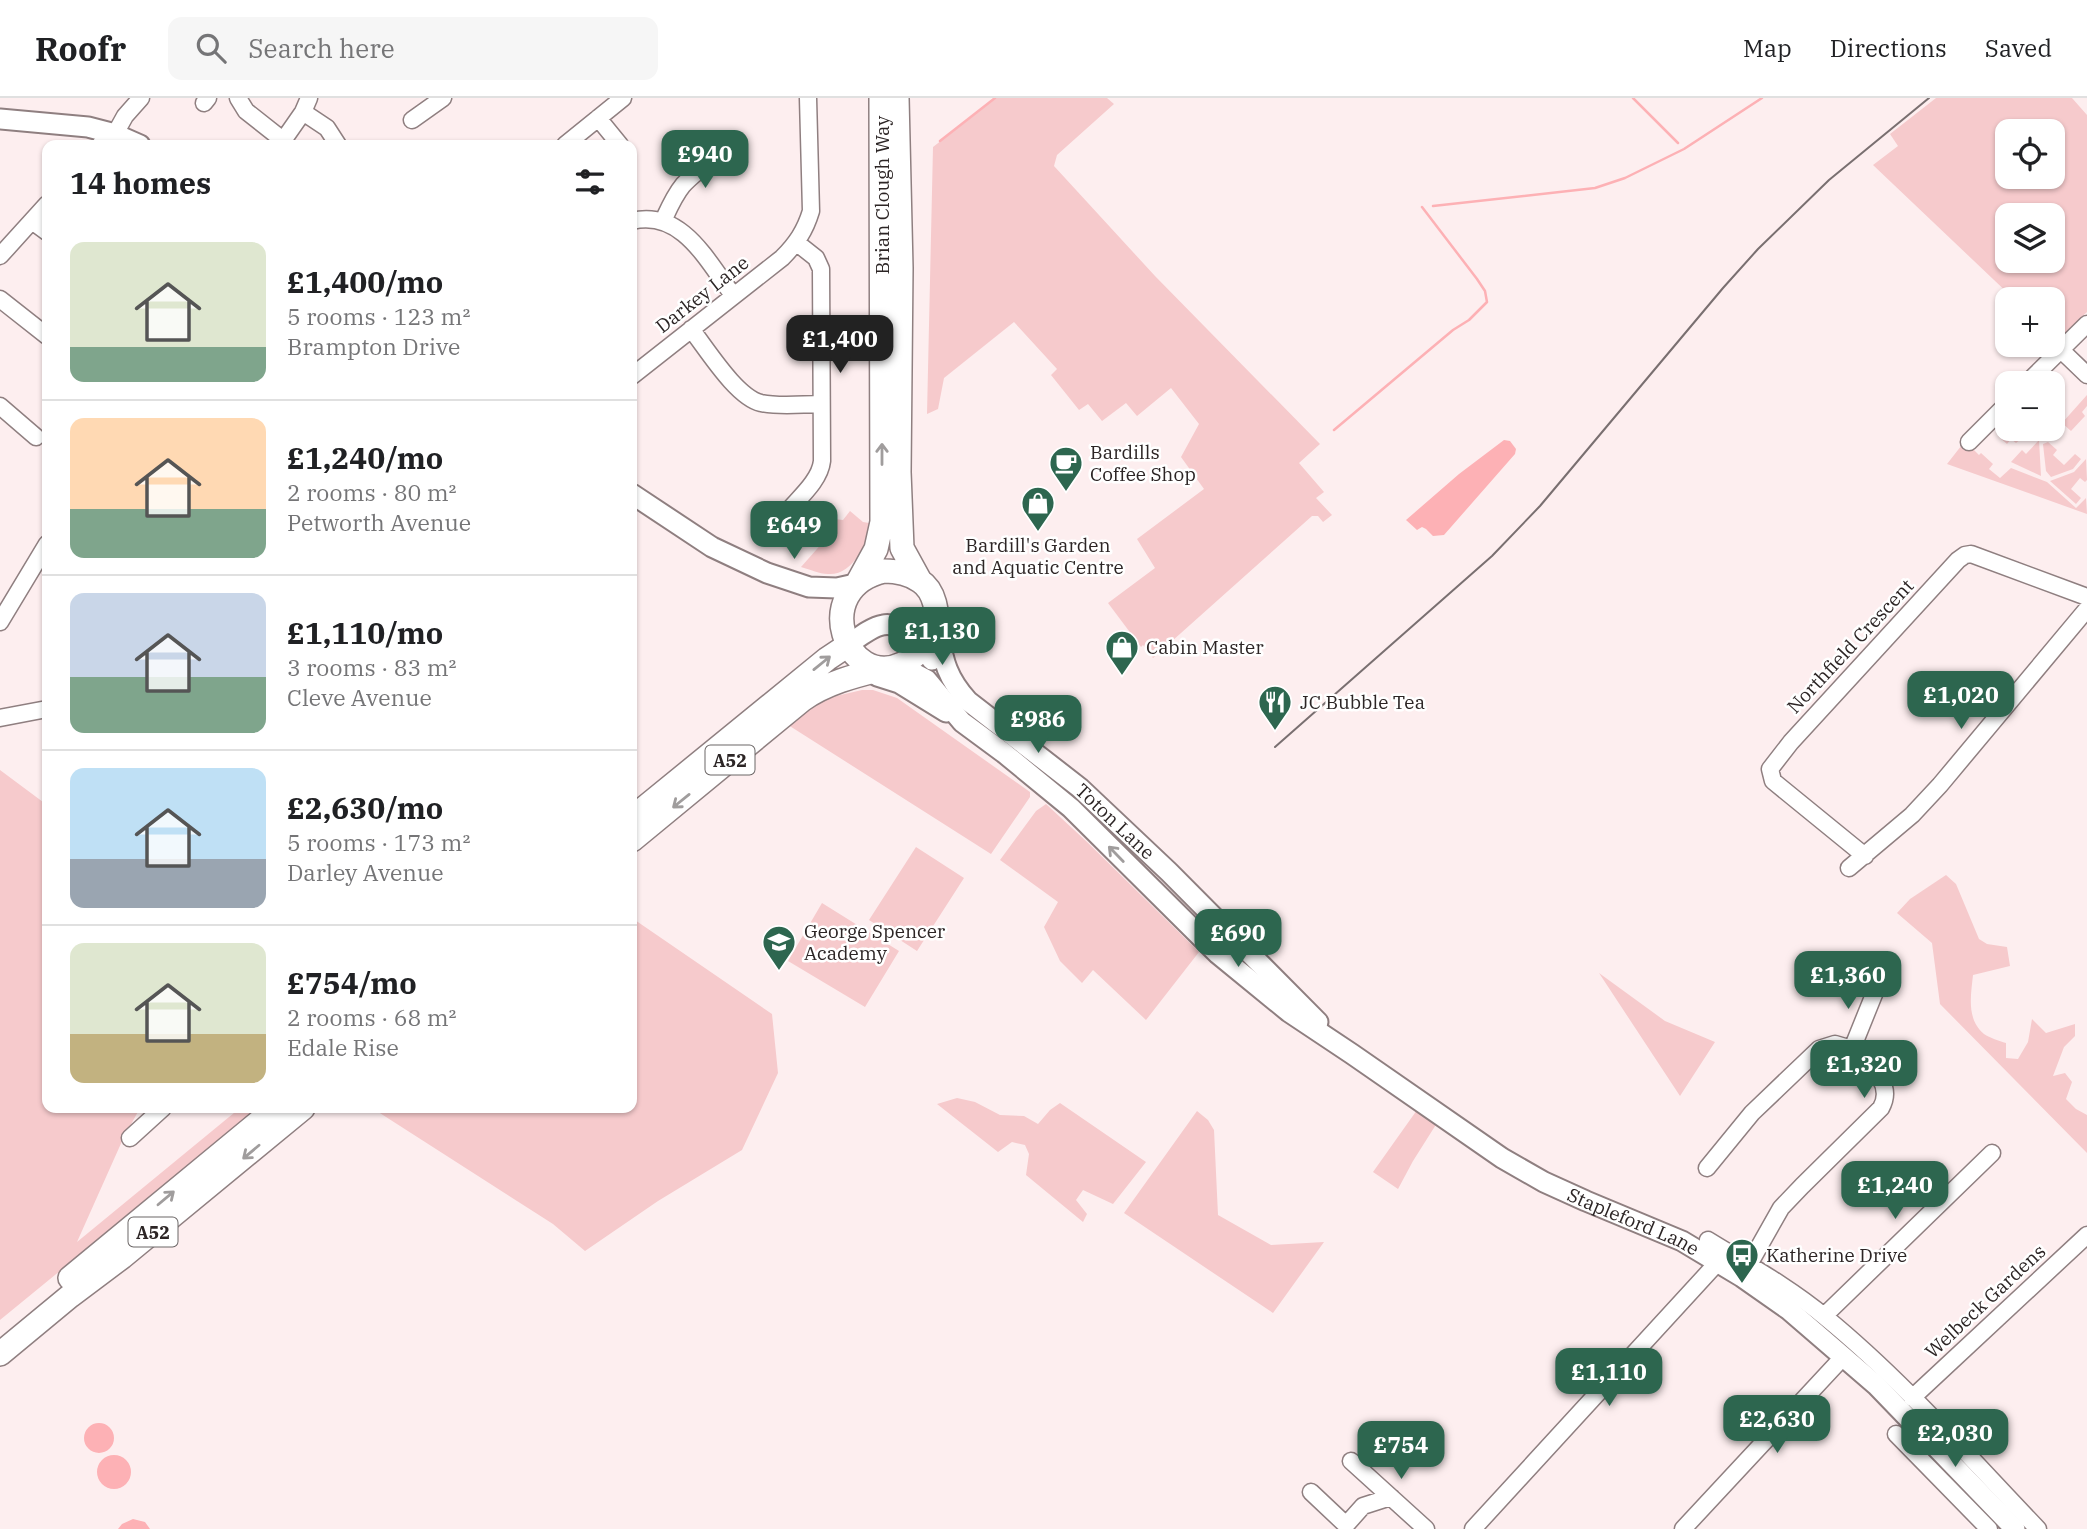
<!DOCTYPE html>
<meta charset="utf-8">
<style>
:root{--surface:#fff;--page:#f6f6f6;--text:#202124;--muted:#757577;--line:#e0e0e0;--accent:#2d664f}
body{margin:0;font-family:"IBM Plex Serif",serif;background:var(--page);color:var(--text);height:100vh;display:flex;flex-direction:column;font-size:26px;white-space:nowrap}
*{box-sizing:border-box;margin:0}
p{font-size:23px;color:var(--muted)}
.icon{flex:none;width:38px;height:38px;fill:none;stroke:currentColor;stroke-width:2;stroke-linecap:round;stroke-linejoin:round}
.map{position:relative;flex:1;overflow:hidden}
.sheet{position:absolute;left:42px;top:42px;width:595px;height:973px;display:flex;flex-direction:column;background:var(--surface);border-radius:14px;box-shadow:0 2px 5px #0004}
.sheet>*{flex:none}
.buttons{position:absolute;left:1995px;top:21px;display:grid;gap:14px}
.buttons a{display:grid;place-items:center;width:70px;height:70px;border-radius:14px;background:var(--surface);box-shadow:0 2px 5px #0004;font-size:35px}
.price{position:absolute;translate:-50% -60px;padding:0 16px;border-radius:14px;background:var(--accent);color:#fff;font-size:23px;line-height:46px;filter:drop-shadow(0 2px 4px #0008)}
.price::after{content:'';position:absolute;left:50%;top:42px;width:21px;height:16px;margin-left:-10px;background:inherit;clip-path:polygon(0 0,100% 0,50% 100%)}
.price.current{background:#222;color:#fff}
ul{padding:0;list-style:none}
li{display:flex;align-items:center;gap:21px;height:175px;padding:0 28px}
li+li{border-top:2px solid var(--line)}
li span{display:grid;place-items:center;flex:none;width:196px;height:140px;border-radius:14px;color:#555}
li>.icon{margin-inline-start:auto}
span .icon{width:84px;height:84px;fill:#fffc;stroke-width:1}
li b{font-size:30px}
h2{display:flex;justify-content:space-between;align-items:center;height:84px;padding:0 28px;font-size:30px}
header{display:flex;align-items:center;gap:42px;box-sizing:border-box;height:98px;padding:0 35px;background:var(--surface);border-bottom:2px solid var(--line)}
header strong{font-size:33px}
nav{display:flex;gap:38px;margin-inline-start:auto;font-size:24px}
.search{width:490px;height:63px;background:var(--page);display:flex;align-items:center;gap:18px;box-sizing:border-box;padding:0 24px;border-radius:14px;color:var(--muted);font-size:26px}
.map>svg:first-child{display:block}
.green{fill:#f6cacc;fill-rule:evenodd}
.water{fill:#fdb1b5}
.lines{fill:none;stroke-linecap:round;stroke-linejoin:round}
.stream{stroke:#fdb1b5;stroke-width:2.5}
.minor-casing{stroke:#8f7f80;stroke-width:19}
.major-casing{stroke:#8f7f80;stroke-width:23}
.highway-casing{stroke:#8f7f80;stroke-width:26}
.minor{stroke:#fff;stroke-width:16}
.major{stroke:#fff;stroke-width:19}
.highway{stroke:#fff;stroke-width:23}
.tram{stroke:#796f70;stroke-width:2}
.oneway{stroke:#a09d9d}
.labels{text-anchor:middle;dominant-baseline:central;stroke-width:5;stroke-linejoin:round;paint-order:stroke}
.shield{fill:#fff;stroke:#6b6666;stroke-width:2}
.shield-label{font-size:18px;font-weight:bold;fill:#2c2525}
.street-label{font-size:19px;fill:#2c2525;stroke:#fff}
.poi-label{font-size:19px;fill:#2c2525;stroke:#fff;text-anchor:start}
</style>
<header>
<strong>Roofr</strong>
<div class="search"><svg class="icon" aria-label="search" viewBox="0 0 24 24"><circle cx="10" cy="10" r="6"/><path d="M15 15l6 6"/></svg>Search here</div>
<nav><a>Map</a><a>Directions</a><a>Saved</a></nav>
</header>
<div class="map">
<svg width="2087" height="1431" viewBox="0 0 2087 1431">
<rect width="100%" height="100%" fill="#fdeeef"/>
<path class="green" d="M996,0H1107L1114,6L1057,57L1054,68L1155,178L1320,346L1299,365L1324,394L1316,400L1332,417L1323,424L1318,418H1312L1153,560L1143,547L1141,549L1108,505L1155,470L1137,441L1204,391L1181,359L1199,326L1171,290L1137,318L1126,305L1102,323L1088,306L1079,312L1051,277L1057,271L1014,224L944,280L938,311L927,316L933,49Z
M1936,0H2072L2087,17V214L2057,243L2053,239V201H2014L1873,67L1898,48L1890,36ZM2007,33H2053V79H2007ZM2007,117H2053V163H2007Z
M2087,297V308L2082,314L2085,318L2071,333L2062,325Z
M2007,329V331H2012L2022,340L2016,345L2011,341L2007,346L1998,338Z
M2039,342L2041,378L2011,364L2022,352L2026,356Z
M1965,343L1979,357L1981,355L1993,366L1989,371L2000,380L2011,370L2047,384L2076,410L2086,400L2087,416L1947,366Z
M2048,344L2057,352L2053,357L2064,367L2075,356L2081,361L2073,371L2051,379L2046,373L2043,346Z
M2086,361L2087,382L2085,384L2080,380L2071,391L2081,400L2076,406L2050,383L2074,374Z
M850,413L863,424L875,426C867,444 853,478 828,476C819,476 809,471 801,469L824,443L819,438L834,421L843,422Z
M862,592H873L897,600L1030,694V699L991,756L785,625L829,595L832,599Z
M0,672L47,707V1010H140L123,1041L77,1144L240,1010H259L0,1222Z
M1046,706L1086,743L1199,854L1146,922L1093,872L1082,885L1060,863L1044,829L1058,804L1000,762L1036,713Z
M916,749L964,780L917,853L869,822Z
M1946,777L1956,786L1979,841L1987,846L2007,849L2010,868L1973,877C1971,897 1966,921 1984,936C1990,940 1999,943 2006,945V960L2018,961L2028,944L2032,921L2046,935L2075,926V938L2064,949L2053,978L2065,975L2072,984L2066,1001L2076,1011L2087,1017V1055L1940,906L1932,845L1897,815L1910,801Z
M822,805L899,853L865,909L788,863Z
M632,820L772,916L778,975L742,1052L658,1103L585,1153L553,1126L372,1010H632Z
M1599,875L1665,923L1715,944L1680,998Z
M957,1000L975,1004L1000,1017L1024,1018L1038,1026L1050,1012L1060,1005L1146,1064L1113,1106L1083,1092L1076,1102L1087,1116L1083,1124L1026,1077L1029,1056L1025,1047L1012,1044L998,1054L937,1006Z
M1417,1012L1437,1025L1413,1063L1398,1091L1373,1074Z
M1197,1013L1208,1022L1214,1032L1218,1117L1271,1147L1324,1144L1273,1215L1124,1115Z"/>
<path class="water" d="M1504,342L1510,343L1516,351L1515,356L1444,437L1433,438L1426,431L1422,429L1417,432L1406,422L1459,376Z
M84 1340a15 15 0 1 1 30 0a15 15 0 1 1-30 0Z
M97 1374a17 17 0 1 1 34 0a17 17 0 1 1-34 0Z
M133,1421L145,1424L150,1431H118L122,1426Z"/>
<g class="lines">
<path class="stream" d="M1633,0L1678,45
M940,43L995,0
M1433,108L1595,90L1625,80L1684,51L1762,0
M1334,332L1453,232L1469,222L1487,204L1485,193L1477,181L1422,109"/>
<defs>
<path id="minor" d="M238,0L246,13L284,43
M204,5L208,0
M303,14L327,30L338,47
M598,20L620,47
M412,22L443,0
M115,36L125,18L141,0
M100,47L109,34
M280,47L303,14L309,0
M565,47L623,0
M32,123L47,134
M632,123C682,111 707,163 733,197
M663,123C669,110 674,98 683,87C695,74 710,66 718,50
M0,158L47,106
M0,201L47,238
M691,231C707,251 736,299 761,305C780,309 802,306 821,306
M2061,252L2087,277
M632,278L782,160C796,146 805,133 811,113L808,0
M2027,285L2087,226
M0,308L36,339
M1969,344L2007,306
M788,413C800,399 820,382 822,363L821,171L816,160L797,145
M0,524L47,446
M0,620L47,611
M1865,758L1773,683L1770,671L1791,644L1958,462L1965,457L1971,456L2087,499
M1849,770L1912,717L1940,687L2087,511
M1852,951L1877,889
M130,1040L163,1010
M1707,1070L1752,1015L1819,951L1835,946L1852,951C1869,967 1895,985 1881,1010L1802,1088L1781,1110L1742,1179
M1708,1142C1747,1166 1789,1189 1825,1219C1902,1282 1969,1359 2038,1431
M1824,1218L1992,1055
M1912,1300L2087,1137
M1896,1336L1989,1431
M1351,1363L1426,1431
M1311,1394L1346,1427L1363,1408L1391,1399
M1473,1431L1718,1164
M1683,1431L1844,1258"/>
<g id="major">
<path d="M0,21L88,29L115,36L140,47"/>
<path d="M632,396L712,449L767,475L809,489L837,490L855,486"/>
<path id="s1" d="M936,525C943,558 944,577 968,603L1080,690L1169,774L1318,924"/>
<path d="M848,547C858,540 871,529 883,527C903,523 921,549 932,562"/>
<path id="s2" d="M890,571L910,573L927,582L962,624L1004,655L1071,710L1218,856L1289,914L1352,956L1502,1060L1544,1084L1586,1103L1682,1143L1742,1179L1789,1212L1876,1287L2015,1431"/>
<path d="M877,578L899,585L946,614"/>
</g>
<path id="highway" d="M897,0L901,170L899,374L902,450L919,481
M884,473C896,473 910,476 920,483C934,492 940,516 934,531C928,547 918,558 902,566C846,592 809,490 884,473Z
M859,482L876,451L882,424L881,0
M632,720L827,561L848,547
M632,742L802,602C826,585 854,578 882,571
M70,1180L276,1010
M0,1256L70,1198L122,1159L303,1010"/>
</defs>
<use href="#minor" class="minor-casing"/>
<use href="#major" class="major-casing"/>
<use href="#highway" class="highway-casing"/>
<use href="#minor" class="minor"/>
<use href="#major" class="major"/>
<use href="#highway" class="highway"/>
<path class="tram" d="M1275,649L1492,458L1540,408L1723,190L1758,151L1829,82L1929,0"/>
</g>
<defs><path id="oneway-shaft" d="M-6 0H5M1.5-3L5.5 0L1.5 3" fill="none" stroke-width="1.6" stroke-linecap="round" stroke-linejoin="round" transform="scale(1.75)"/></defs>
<g class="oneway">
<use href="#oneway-shaft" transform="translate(882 356) rotate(-90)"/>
<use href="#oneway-shaft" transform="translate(822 565) rotate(-39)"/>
<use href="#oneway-shaft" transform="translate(681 703) rotate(141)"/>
<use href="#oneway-shaft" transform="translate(1116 756) rotate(-134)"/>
<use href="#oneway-shaft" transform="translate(251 1054) rotate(140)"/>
<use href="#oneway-shaft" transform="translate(166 1100) rotate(-40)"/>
</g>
<defs>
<symbol id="cafe-pin" viewBox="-11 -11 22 30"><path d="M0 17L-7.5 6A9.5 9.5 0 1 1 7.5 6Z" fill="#2d664f" stroke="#fff"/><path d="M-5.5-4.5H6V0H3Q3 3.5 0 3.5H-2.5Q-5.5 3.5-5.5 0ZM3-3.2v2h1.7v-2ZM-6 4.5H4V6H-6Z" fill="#fff"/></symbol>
<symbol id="shop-pin" viewBox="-11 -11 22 30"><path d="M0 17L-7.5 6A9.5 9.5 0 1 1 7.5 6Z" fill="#2d664f" stroke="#fff"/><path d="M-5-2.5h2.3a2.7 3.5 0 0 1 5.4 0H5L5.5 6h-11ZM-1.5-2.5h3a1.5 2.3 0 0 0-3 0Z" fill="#fff"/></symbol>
<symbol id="restaurant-pin" viewBox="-11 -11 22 30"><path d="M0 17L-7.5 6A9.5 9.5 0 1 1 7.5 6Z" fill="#2d664f" stroke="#fff"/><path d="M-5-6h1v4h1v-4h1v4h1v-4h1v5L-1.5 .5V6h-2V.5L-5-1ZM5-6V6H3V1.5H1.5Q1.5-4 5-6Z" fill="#fff"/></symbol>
<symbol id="school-pin" viewBox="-11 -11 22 30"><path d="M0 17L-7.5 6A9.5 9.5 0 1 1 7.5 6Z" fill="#2d664f" stroke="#fff"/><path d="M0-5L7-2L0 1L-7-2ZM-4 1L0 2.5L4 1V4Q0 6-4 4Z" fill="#fff"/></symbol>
<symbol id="bus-pin" viewBox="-11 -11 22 30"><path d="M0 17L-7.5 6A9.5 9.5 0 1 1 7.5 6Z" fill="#2d664f" stroke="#fff"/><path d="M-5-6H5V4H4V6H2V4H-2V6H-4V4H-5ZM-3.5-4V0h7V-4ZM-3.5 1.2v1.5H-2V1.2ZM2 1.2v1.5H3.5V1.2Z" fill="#fff"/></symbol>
</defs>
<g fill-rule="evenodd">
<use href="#cafe-pin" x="1047" y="346" width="38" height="52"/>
<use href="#shop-pin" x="1019" y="386" width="38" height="52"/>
<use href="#shop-pin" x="1103" y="530" width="38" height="52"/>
<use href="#restaurant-pin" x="1256" y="585" width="38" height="52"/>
<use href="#school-pin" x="760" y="825" width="38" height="52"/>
<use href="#bus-pin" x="1723" y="1138" width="38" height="52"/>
</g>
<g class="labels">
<g class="shield">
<rect x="705.5" y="647.5" width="49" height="29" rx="5"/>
<rect x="128.5" y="1119.5" width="49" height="29" rx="5"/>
</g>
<g class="shield-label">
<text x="730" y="662">A52</text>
<text x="153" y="1134">A52</text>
</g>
<g class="street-label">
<text transform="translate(882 97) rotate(-90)">Brian Clough Way</text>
<text transform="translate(702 196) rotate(-38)">Darkey Lane</text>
<text transform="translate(1850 548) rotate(-47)">Northfield Crescent</text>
<text stroke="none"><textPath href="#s1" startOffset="276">Toton Lane</textPath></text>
<text stroke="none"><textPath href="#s2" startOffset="936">Stapleford Lane</textPath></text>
<text transform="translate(1985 1203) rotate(-43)">Welbeck Gardens</text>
</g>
<g class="poi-label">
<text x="1090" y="354">Bardills<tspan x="1090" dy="22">Coffee Shop</tspan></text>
<text x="1038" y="447" text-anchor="middle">Bardill's Garden<tspan x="1038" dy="22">and Aquatic Centre</tspan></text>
<text x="1146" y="549">Cabin Master</text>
<text x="1300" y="604">JC Bubble Tea</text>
<text x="804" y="833">George Spencer<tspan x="804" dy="22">Academy</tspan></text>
<text x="1766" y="1157">Katherine Drive</text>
</g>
</g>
</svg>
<div class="buttons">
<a><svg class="icon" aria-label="locate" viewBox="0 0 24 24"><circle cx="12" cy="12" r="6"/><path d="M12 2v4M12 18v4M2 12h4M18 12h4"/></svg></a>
<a><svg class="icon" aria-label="layers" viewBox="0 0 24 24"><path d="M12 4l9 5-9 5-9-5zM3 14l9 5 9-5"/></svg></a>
<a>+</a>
<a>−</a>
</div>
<b class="price" style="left:705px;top:92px">£940</b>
<b class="price current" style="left:840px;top:277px">£1,400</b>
<b class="price" style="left:794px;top:463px">£649</b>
<b class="price" style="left:942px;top:569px">£1,130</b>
<b class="price" style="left:1961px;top:633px">£1,020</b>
<b class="price" style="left:1038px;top:657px">£986</b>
<b class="price" style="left:1238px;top:871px">£690</b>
<b class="price" style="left:1848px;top:913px">£1,360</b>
<b class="price" style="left:1864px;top:1002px">£1,320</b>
<b class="price" style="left:1895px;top:1123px">£1,240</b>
<b class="price" style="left:1609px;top:1310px">£1,110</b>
<b class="price" style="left:1777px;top:1357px">£2,630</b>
<b class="price" style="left:1955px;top:1371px">£2,030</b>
<b class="price" style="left:1401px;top:1383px">£754</b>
<section class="sheet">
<h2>14 homes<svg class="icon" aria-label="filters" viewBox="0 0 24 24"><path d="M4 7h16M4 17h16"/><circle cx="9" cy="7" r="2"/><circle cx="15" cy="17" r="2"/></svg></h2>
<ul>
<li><span style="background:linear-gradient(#dfe7d0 75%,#7fa58c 0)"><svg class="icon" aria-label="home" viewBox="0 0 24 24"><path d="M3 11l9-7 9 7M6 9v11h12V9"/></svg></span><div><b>£1,400/mo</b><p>5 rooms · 123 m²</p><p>Brampton Drive</p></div></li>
<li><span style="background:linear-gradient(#ffd9b3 65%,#7fa58c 0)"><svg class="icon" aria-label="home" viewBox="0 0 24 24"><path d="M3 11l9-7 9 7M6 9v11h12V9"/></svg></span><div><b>£1,240/mo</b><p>2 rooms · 80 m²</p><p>Petworth Avenue</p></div></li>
<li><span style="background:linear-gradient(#c9d6e8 60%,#7fa58c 0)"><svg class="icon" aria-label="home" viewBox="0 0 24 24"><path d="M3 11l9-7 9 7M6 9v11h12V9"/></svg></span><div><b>£1,110/mo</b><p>3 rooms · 83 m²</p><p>Cleve Avenue</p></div></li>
<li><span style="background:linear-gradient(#bfe0f5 65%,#9aa5b1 0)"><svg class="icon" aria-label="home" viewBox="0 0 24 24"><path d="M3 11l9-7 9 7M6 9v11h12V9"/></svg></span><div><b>£2,630/mo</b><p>5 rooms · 173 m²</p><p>Darley Avenue</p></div></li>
<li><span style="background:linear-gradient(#dfe7d0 65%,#c2b280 0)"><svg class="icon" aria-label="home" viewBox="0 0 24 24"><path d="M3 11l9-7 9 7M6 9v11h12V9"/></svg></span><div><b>£754/mo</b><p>2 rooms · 68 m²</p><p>Edale Rise</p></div></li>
</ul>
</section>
</div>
